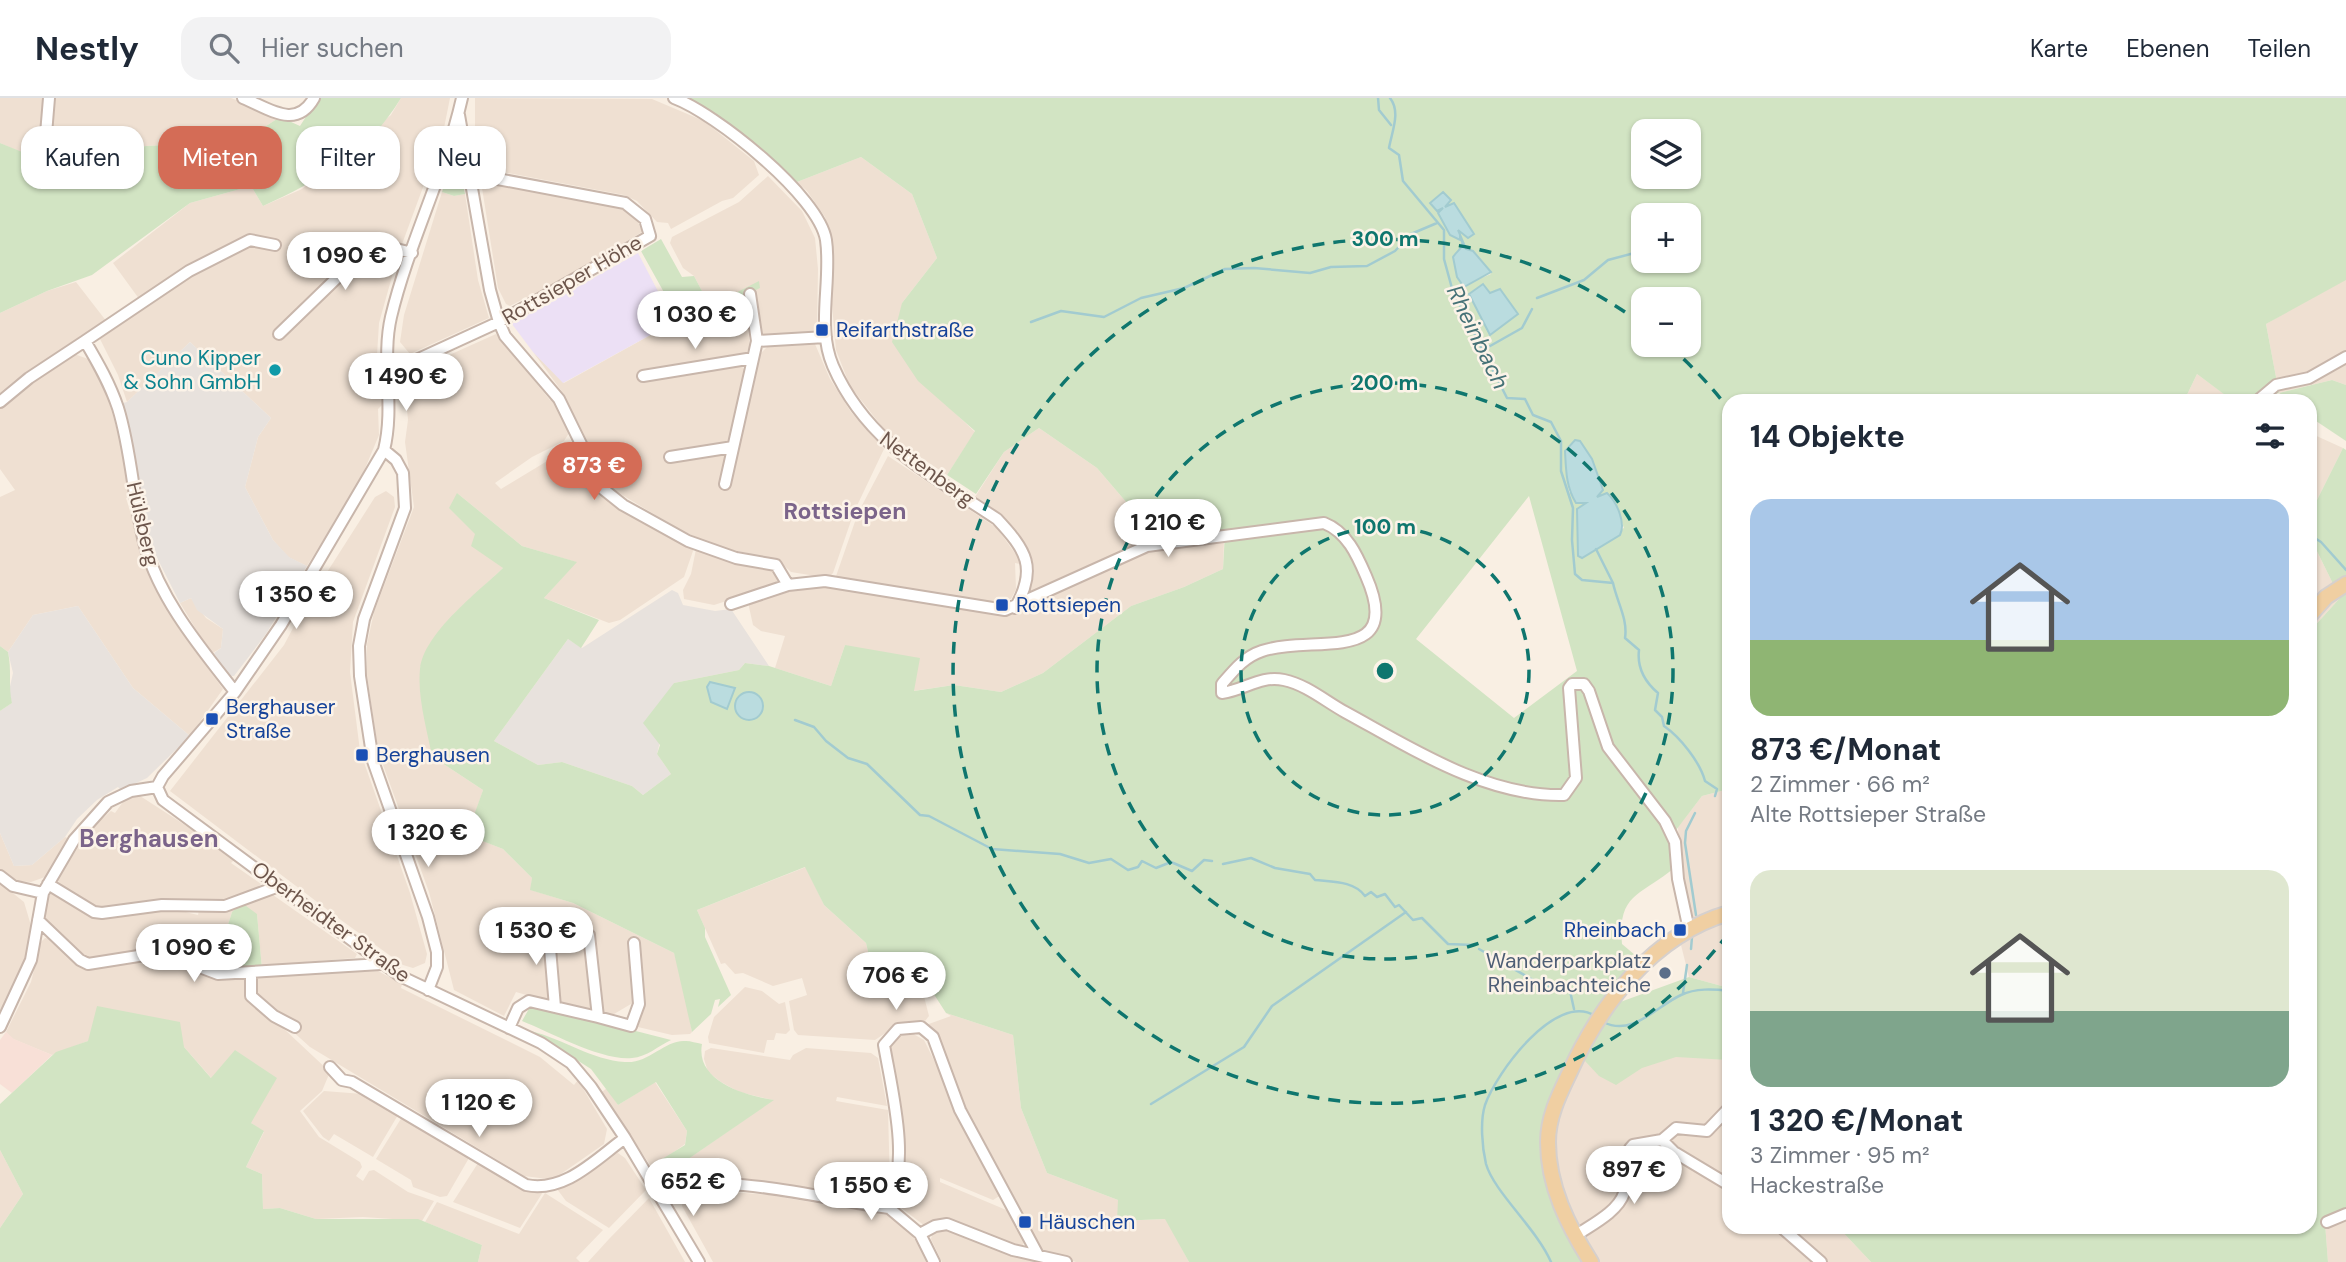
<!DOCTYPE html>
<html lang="de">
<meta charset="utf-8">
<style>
:root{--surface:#fff;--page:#f2f2f3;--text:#1f2937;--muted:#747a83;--line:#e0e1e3;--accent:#d46c56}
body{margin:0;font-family:"DM Sans",sans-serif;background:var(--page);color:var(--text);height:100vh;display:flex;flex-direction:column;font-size:26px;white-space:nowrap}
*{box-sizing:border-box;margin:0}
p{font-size:23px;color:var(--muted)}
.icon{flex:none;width:38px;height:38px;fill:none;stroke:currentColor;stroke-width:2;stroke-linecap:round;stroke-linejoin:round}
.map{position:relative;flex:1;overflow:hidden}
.drawer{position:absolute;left:1722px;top:296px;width:595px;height:840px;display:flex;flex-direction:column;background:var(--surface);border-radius:21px;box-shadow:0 2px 5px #0004}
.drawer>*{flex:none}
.guide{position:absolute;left:21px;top:28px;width:665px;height:63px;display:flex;gap:14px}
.buttons{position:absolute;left:1631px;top:21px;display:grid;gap:14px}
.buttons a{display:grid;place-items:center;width:70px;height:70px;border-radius:14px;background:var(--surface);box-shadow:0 2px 5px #0004;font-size:35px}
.price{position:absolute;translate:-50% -60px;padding:0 16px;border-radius:24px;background:#fff;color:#222;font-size:23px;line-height:46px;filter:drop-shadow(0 2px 4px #0008)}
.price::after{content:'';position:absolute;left:50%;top:42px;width:21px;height:16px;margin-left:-10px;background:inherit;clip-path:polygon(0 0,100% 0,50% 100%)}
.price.active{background:var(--accent);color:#fff}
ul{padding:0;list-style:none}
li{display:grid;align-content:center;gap:14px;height:371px;padding:0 28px}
li span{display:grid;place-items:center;height:217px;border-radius:21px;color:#555}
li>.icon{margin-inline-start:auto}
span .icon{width:126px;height:126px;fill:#fffc;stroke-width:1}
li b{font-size:30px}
h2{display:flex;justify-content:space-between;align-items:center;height:84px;padding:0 28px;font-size:30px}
.tag{padding:0 24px;border-radius:21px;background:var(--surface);box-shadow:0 2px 5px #0004;font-size:24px;line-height:63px}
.tag.active{background:var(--accent);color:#fff}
header{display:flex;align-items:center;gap:42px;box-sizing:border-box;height:98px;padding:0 35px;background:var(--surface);border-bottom:2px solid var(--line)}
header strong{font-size:33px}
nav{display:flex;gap:38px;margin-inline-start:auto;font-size:24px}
.search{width:490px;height:63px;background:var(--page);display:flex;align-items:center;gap:18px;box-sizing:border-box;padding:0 24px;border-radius:21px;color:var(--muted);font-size:26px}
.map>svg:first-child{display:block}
.residential{fill:#efe0d2}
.commercial{fill:#f8e0d7}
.industrial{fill:#e8e2dd}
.education{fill:#ece0f5}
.green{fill:#d2e4c3;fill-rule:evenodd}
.water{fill:#badcdf;stroke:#a2cbd0;stroke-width:2}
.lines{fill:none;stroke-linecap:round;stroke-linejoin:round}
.stream{stroke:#a2cbd0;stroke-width:2.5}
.minor-casing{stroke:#c8b6ab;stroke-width:14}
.major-casing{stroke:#d6d0cd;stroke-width:18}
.minor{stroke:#fff;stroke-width:10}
.major{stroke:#f0cfa2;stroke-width:14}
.ring{fill:none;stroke:#0f766e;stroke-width:3.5;stroke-dasharray:12 9}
.transit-dot{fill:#1a4fb4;stroke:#fcf3e8;stroke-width:2.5}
.culture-dot{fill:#0f9aa8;stroke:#fcf3e8;stroke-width:2.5}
.service-dot{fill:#5c6f8a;stroke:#fcf3e8;stroke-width:2.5}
.labels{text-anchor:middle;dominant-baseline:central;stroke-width:5;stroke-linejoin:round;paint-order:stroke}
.street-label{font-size:21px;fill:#6d564c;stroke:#fcf3e8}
.transit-label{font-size:21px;fill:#164399;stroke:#fcf3e8;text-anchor:start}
.culture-label{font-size:21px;fill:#0d838f;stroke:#fcf3e8;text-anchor:end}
.service-label{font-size:21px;fill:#4e5e75;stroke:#fcf3e8;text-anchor:end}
.water-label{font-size:23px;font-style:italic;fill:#467277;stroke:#fcf3e8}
.neighbourhood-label{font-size:23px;font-weight:bold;fill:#7b648a;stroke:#fcf3e8}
.quarter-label{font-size:24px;font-weight:bold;fill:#7b648a;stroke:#fcf3e8}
.centre{fill:#0f766e;stroke:#fcf3e8;stroke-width:3.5}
.ring-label{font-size:21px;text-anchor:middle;font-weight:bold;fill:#0f766e;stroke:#fcf3e8;stroke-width:5;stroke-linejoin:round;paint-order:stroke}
</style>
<header>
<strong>Nestly</strong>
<div class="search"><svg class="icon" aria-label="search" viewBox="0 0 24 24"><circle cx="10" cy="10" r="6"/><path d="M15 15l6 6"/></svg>Hier suchen</div>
<nav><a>Karte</a><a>Ebenen</a><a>Teilen</a></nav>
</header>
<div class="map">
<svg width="2346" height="1164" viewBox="0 0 2346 1164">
<rect width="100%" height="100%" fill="#f9efe3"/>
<path class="residential" d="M0,0H46L38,62L0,45Z
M52,0H231L280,19L252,37L227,44L146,48L49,65Z
M401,0H450L443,35L398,157L379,225L377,257L382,307L378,311L379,337L359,385L307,468L288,459L273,442L245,389L258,339L271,320L190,244L127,304L118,277L100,241L145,209L113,165L190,105L251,88L263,108L302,91L391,17Z
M475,0L652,1L704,23L754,63L759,77L733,100L722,103L671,131L668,125L657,124L637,103L624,97L481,70L475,43Z
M861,59L912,96L937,160L902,205L954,314L975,334L947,377L890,339L850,288L836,252L832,207L833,146L825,119L807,93L797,84Z
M768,78L802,113L815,140L818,171L817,231L811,235L761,236L754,193L710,208L694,178L683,170L670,145L672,139L739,104Z
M492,84L624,110L636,119L642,134L572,176L510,208L506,206L498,190L482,90L484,85Z
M442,94L454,98L465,96L478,182L489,220L410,256L400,244L404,217Z
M2342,182H2346V287L2332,282L2279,295L2266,226Z
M76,184L107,224L74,256L91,262L107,296L124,358L130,399L126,400L151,482L175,525L223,591L190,638L133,590L78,508L33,517L8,554L0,548V399L15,392L0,371V215L47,193Z
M744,197L750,248L740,266L746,274L755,276L759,257L767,249L815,246L830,281L851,314L884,351L854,414L833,475L828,480L791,474L777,461L746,459L747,455L717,449L677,430L614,392L605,380L563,295L533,254L564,285L674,224V232Z
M496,236L550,302L553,300L569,335L564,343L532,359L495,385L501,391L572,348L606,400L625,414L694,450L684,479L620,522L609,525L544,500L576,464L522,448L457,395L476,436L503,470L456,514L420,569L433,663L442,665L483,692L468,737L503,751L532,780L531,792L573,805L674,855L682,879L692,934L690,936L672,937L638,929L643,912L635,847L630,866L636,903L609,919L593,910L589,914L559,906L551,900L547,903L516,894L504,918L454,892L429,794L378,653L367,577V546L374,514L414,409L405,344L408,322L404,281L407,276Z
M2197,276L2224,296L2228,303H2184Z
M1039,330L1097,370L1139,419L1140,445L1031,498L1028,496L1034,472L1030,457L1001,417L975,399L1004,354Z
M2310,335L2343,350L2310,416Z
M888,358L997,430L1019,461L1020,466L1015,465L1016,491L1011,501L994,505L835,481L858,415Z
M386,393L394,399L395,409L353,524L350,574L360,653L410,795L427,856L425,865L413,870L403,867L341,822L170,693L284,547L301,515L375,399Z
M2310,439L2340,500L2310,533Z
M1224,442L1223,471L1184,489L1131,508L1043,575L1001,594L954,587L913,593L845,547L831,588L775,570L785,538L761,533L753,527L749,509V506L795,492L825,488L1002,518L1162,448Z
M696,451L771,468L782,485L714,507L684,501L683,492L691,476Z
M191,500L206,520L223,531L221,550L211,556L180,505Z
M1729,691V890L1689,879L1680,843L1692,835L1680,766L1678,729L1702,698Z
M137,696L219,749L235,761L231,765L261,786L251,795L228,803L96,811L68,794L57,782L88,734L111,713L115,715L125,701Z
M0,735L14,768L32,767L65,739L72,742L45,779L31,784L14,783L0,774Z
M806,769L824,807L866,845L873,875L888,894L921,887L929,918L921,928L899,926L875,942L798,937L794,932L789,903L807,897L802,880L773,888L743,875L735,876L725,865L721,866L697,812Z
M0,785L24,804L32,831L21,877L0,919Z
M51,794L82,813L145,814L173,811L198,817L199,812L221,814L273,797L357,856L355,860L282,866L284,869L262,871L257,816L232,814L214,871L175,855L92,864L45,821L44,811Z
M45,840L53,841L87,872L145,859L174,862L197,874L223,881L249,879L251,900L330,974L322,993L300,1013L319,1039L360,1064L362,1069L356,1078L363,1083L369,1073L374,1072L408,1094L434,1103L422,1123L363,1119L316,1121L280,1110L263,1111L262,1076L246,1069L264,1034L251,1025L184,949L88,943L52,957L13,941L6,934L31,884L41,844Z
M378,873L402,886L401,890L540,959L574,987L578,982L607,1031L604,1046L558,1078L548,1081L524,1078L310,949L259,903L254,893L256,877Z
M745,889L762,893L779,906L785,904L790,932L786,936L776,935L774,942H767L764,955L709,945L708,939L714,919Z
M946,915L1013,937L1021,1010L1047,1075L1118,1102V1123L1166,1121L1189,1164H1076L1043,1154L975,1037L935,940L926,927L951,918Z
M910,934L924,942L1001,1097L993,1102L940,1080V1084L1011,1114L1026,1142L1020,1151L953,1125L925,1128L900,1109L903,1064L899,997L890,951L896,939Z
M806,950L871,955L878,960L887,1008L837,999L836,1003L888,1012L890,1088L884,1098L876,1101L733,1080L662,1079L773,1002L739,994L721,984L708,974L704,961L705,953L711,950L790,962L793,957Z
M1692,956L1729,959V1129H1838L1871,1164H1590L1545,1057L1573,957Z
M655,984L687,1033L685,1046L652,1070L602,994L607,990L618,1007Z
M324,993L363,996L398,1017L373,1059L334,1036L329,1043L323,1039L303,1013Z
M402,1019L469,1060L447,1098L440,1099L413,1089L411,1082L376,1061Z
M0,1052L23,1096L0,1130Z
M618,1055L625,1060L646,1092L609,1130L566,1103L557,1091L610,1057Z
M478,1065L518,1088L543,1094L520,1130L453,1104Z
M692,1091L769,1097L887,1117L909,1132L928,1164H713L682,1108L683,1097Z
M545,1095L603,1132L576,1160L580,1164H478L482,1147L425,1124L437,1104L519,1136Z
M649,1100L685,1164H588L609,1141Z
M2346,1115V1164H2328L2325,1125Z
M939,1129L1053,1164H942L931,1141L933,1133Z"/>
<path class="commercial" d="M6,934L14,941L52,957L12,995L0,986V942Z"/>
<path class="industrial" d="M190,244L271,320L258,339L245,389L273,442L289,459L307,468L266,536L234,578H228L214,555L221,550L223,531L197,512L191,500L180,505L153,452L119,306L127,304Z
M672,492L678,495L683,507L715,513L731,511L769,568L745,565L739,572L674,585L657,656L671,676L643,697L632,688L562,664L538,667L494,643L568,541L582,550Z
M78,508L133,590L190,638L147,680L121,692L118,689L97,702L77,721L65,739L32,767L14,768L0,735V613L12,605L9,593L13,575L8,554L33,517Z"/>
<path class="education" d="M638,155L674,224L563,285L533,254L512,226Z"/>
<path class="green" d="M318,0H401C369,54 318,83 263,108L251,88L190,105L92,177L47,193L0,215V45L49,65L146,48L227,44L252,37L280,19L300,28Z
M686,0H2346V182L2266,226L2279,295L2332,282L2346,287V343L2310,319V303H2293L2279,295L2255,300L2225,297L2197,276L2184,303H1729V691L1702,698L1670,740L1674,770C1641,798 1617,795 1622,846L1642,863L1583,934L1545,1057L1590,1164H1189L1165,1121L1117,1123L1118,1102L1047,1075L1021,1010L1013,937L946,915L919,873L873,875L866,845L824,807L805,769L697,812L705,830V839L731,897L718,909L720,901L715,902L711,916L692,934L674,855L573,805L530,792L532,780L503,751L467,737L483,692L442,665L433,663C428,635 417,600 420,571C424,535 478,494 503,470L471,448L475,436L449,410L457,395L522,448L577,464L544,500L599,522L581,550L568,541L494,643L538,667L562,664L632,688L643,697L671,676L657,656L660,647L643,625L674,585L739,572L745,565L769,568L831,588L845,547L920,560L914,593L954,587L1001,594L1043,575L1131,508L1184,489L1223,471L1225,434L1160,439L1140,445L1139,419L1097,370L1039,330L1004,354L976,396L947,377L975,333L918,283L892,244L902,205L937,160L912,96L861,59L797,84L712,14ZM1643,33H1689V79H1643ZM1454,105L1474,136L1457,131L1450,137L1438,115ZM1643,117H1689V163H1643ZM1461,152L1481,163L1491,176L1462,188L1455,156ZM1643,201H1689V247H1643ZM1580,343L1592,361L1603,392L1595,401L1607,395L1615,405L1624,430L1577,451V412L1588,405L1569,394L1565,353ZM1529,398L1577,573L1514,620L1416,541Z
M456,54L465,96L454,98L442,94Z
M661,141L682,179L694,178L710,208L759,183L760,190L674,232V224L661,200L666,198L641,153Z
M2343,350L2346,352V1115L2325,1125L2328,1164H1871L1838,1129H2310V533L2340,500L2310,439V416Z
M0,548L8,554C12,572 8,588 12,605L0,613Z
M242,805L257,816L262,871H214L232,814Z
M1689,879L1729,890V962L1676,959L1642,970L1616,987L1599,978L1585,963L1587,954L1612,907Z
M97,908L180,924L184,949L211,980L235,952L277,980L251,1025L264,1033L246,1069L262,1076L263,1111L280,1110L316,1121H418L482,1147L478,1164H0V1130L23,1096L0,1052V1006L56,954L88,943Z
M538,908L671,942C658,948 647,959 632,960C601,963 550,934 522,923L530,909Z
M531,933C563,941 592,962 625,964C649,966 665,941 686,943C691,943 696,945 702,946C695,984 747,998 774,1002L662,1079L652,1070L654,1066L685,1047L687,1033L656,984L618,1007L591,971Z"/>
<path class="water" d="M1443,94L1451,102L1445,109L1454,105L1474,136L1468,140L1458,132L1466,151L1473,153L1491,174L1464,189L1457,179L1453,159C1459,150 1466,150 1460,137V142L1450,137L1438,115L1443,110L1437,113L1430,105Z
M1483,186L1490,195L1500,191L1518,216L1490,237L1469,196Z
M1575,342L1580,343L1592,361L1603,392L1597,399L1607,395C1617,404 1626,425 1620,437L1582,460L1578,458L1577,411L1586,405H1576C1566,389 1566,372 1565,353Z
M710,584L735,590L727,611L711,604L707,589Z
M735 608a14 14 0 1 1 28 0a14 14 0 1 1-28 0Z"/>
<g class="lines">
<path class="stream" d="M1378,0L1379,12L1391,27
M1390,0C1401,14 1392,33 1389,50L1399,57L1403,83L1444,132V161L1453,194L1507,300L1525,301L1533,317L1551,324L1561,343V373L1573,410L1572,442L1575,476L1582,482L1613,485C1617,504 1628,521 1625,540L1639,552C1637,569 1645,584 1658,595L1655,612L1662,619L1664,628C1680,639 1700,664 1705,683L1717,691L1715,698
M1537,200L1584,182L1608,162L1642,153
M1031,224L1061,213L1104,219L1141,200L1184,190L1225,171L1254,170L1310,175L1331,169L1367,168L1395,153L1411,136L1437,125
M1483,252L1522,230L1532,211
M2310,437L2321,444L2346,472
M1596,451L1613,485
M795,622L814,629L826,643L848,660L867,666L920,717L929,718L992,751L1060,756L1089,765L1111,761L1128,772L1138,769L1142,763L1156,770L1171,764L1192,773L1204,762L1212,763
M1695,715L1686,733L1685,745L1696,817
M1223,766L1251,760L1275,770L1310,776L1315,782C1333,784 1354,783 1365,798L1371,794L1377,799L1385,796L1395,809L1399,807L1413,822L1422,820L1448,846L1473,847
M1479,851L1540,886L1570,893L1574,911
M1691,851L1692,839
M1683,895L1687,867
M1603,924C1633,939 1655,909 1681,897C1696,890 1713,891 1729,893
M1151,1006L1244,949L1272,908L1406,814
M1551,1164C1537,1131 1494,1094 1486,1066C1482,1049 1480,1023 1485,1007C1496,975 1556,893 1595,918"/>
<defs>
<path id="minor" d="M243,0C270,11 296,32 314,0
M674,0C715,15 819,98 826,142C832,183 816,229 833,268C866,344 931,377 997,421C1026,452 1038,470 1015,510
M459,17L490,192L499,224L505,238L559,301L603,391L623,407L688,443L736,460L776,467L788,487
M44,60L49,0
M750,196L757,243
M279,236L373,145L412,155
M390,274L499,224L650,138L645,121L625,105L471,76
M643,278L753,260
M2257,303L2276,287L2309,280L2346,259
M0,304L29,280L85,243
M384,352L396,362L403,375L405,410L364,521L359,548L360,578L373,663L428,819L437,854V869L428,892
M670,359L733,349
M725,386L757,243L826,239
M731,506L788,487L825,483L1005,512L1147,448L1324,425C1347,434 1357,457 1366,478C1406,569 1312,536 1262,553C1244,559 1234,572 1222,586V595C1245,592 1260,577 1284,582C1307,587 1325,603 1345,614C1411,650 1486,699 1564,697L1576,680L1569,590L1572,586H1584L1589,593L1608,649L1665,723L1675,744L1678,781L1689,832
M235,594C200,549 161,503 145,448C133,403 132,355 118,310C110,286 98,265 85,243L189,173L250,142L275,147
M157,689L163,678L235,594L281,527L384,352C395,308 381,262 391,219C409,144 445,75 462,0
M157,689L163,702L400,878L541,945L571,965L591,989L625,1040L699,1164
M0,778L13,788L43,795
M48,786L94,814L102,815L162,807L225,808L279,788
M38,822L80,862L88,866L151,856L168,857L218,876L381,866
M548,827L555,909
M251,876V898L274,918L295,929
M598,919L631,928L639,906L634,845
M0,929L31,862L43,795L74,742L108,704L131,693L157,689
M509,930L518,910L529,903L598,919L589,837
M330,969L342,982L352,984L526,1087C565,1095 596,1061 625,1040
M1662,1042L1676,1030L1707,1033L1729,1010
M658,1092C732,1074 815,1100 889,1110C910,1062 893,998 884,947L898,931L921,929L933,939L960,1012L1038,1157
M889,1110L920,1136L934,1164
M2327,1124L2346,1116
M1781,1129L1821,1164
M920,1136L935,1128L947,1126L1013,1152L1066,1164
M1575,1138C1591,1127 1618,1114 1624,1095C1629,1078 1619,1061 1633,1047L1662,1042L1674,1054L1729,1087"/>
<path id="major" d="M2310,517L2326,499L2346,486
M1591,1164C1568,1128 1548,1088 1548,1044C1548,1020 1558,999 1568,978C1599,908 1652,837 1729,815"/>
</defs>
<use href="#minor" class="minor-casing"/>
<use href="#major" class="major-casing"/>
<use href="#minor" class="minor"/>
<use href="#major" class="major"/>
</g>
<g class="ring">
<circle cx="1385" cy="573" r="144"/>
<circle cx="1385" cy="573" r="288"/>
<path d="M1728 836A432 432 0 1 1 1642 226M1668 247A432 432 0 0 1 1728 310"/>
</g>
<g class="transit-dot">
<rect x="815" y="225" width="14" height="14" rx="3.5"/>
<rect x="995" y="500" width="14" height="14" rx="3.5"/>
<rect x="205" y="614" width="14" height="14" rx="3.5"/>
<rect x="355" y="650" width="14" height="14" rx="3.5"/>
<rect x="1673" y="825" width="14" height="14" rx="3.5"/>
<rect x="1018" y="1117" width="14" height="14" rx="3.5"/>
</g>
<circle class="culture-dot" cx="275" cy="272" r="7"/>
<circle class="service-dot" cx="1665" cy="875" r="7"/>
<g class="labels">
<g class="street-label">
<text transform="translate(572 182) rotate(-30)">Rottsieper Höhe</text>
<text transform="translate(927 371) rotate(36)">Nettenberg</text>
<text transform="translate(143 426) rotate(77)">Hülsberg</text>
<text transform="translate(331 824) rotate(36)">Oberheidter Straße</text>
</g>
<g class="transit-label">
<text x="836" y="232">Reifarthstraße</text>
<text x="1016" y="507">Rottsiepen</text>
<text x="226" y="609">Berghauser<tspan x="226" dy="24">Straße</tspan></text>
<text x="376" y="657">Berghausen</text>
<text x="1666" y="832" text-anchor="end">Rheinbach</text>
<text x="1039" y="1124">Häuschen</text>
</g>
<g class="culture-label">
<text x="261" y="260">Cuno Kipper<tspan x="261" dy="24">&amp; Sohn GmbH</tspan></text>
</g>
<g class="service-label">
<text x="1651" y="863">Wanderparkplatz<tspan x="1651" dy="24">Rheinbachteiche</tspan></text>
</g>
<g class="water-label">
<text transform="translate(1478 239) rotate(64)">Rheinbach</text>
</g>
<g class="neighbourhood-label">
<text x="845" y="413">Rottsiepen</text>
</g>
<g class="quarter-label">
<text x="149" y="740">Berghausen</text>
</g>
</g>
<circle cx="1385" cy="573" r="10" class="centre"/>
<g class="ring-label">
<text x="1385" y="148">300 m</text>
<text x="1385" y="292">200 m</text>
<text x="1385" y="436">100 m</text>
</g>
</svg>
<div class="buttons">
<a><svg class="icon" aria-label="layers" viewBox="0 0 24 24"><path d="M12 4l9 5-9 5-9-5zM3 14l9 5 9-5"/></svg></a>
<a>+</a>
<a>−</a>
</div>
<b class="price" style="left:345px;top:194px">1 090 €</b>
<b class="price" style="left:695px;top:253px">1 030 €</b>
<b class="price" style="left:406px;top:315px">1 490 €</b>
<b class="price active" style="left:594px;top:404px">873 €</b>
<b class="price" style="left:1168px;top:461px">1 210 €</b>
<b class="price" style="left:296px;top:533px">1 350 €</b>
<b class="price" style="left:428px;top:771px">1 320 €</b>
<b class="price" style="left:536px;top:869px">1 530 €</b>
<b class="price" style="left:194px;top:886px">1 090 €</b>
<b class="price" style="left:896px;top:914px">706 €</b>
<b class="price" style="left:479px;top:1041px">1 120 €</b>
<b class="price" style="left:1634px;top:1108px">897 €</b>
<b class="price" style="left:693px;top:1120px">652 €</b>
<b class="price" style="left:871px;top:1124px">1 550 €</b>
<div class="guide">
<a class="tag">Kaufen</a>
<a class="tag active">Mieten</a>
<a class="tag">Filter</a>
<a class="tag">Neu</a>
</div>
<section class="drawer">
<h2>14 Objekte<svg class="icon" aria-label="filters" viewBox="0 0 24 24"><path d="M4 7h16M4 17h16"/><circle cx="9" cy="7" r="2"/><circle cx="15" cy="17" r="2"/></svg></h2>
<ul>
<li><span style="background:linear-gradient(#a9c7e8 65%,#8fb573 0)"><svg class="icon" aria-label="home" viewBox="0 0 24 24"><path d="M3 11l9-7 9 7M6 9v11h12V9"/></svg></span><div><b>873 €/Monat</b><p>2 Zimmer · 66 m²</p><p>Alte Rottsieper Straße</p></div></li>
<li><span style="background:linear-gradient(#dfe7d0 65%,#7fa58c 0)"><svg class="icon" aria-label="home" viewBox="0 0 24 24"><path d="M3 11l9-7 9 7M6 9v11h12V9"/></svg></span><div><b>1 320 €/Monat</b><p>3 Zimmer · 95 m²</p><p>Hackestraße</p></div></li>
</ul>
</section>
</div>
